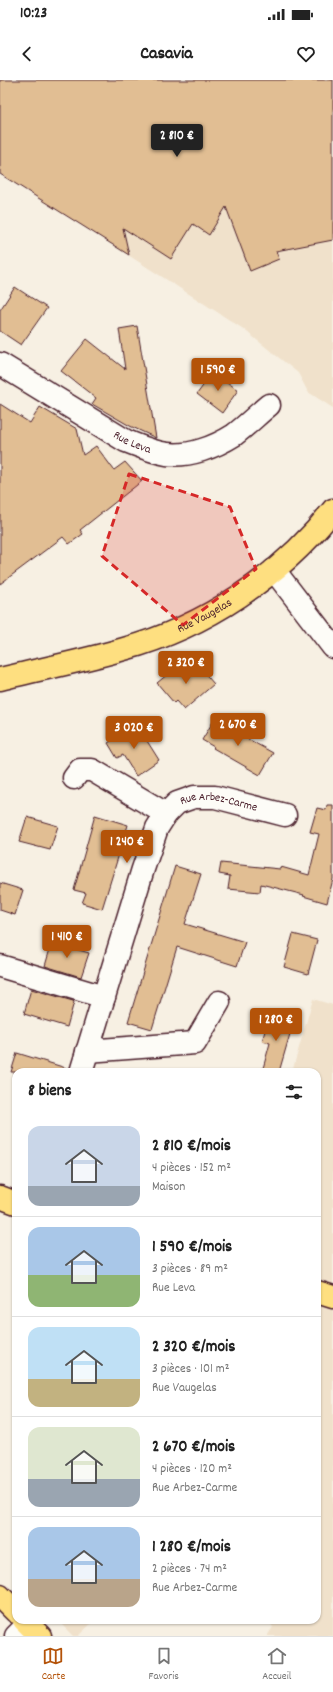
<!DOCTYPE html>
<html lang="fr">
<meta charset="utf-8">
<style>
:root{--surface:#fff;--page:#f6f6f6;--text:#222;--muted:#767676;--line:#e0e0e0;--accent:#b45309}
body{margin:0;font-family:Dekko,sans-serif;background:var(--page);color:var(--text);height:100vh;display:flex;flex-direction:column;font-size:15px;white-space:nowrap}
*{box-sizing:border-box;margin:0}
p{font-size:13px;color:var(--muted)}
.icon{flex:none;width:22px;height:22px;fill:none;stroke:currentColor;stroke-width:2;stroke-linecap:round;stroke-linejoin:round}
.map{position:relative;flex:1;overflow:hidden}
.details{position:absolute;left:12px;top:988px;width:309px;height:556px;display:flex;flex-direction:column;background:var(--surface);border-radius:12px;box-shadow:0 1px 3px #0004}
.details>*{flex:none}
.price{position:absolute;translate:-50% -34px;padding:0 9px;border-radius:4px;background:var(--accent);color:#fff;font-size:13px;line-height:26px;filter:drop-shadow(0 1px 2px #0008)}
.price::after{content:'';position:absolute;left:50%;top:24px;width:12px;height:9px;margin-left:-6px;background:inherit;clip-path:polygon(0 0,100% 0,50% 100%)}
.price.active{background:#222;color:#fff}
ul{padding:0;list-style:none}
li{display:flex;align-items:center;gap:12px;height:100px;padding:0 16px}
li+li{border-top:1px solid var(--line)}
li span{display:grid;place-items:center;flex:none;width:112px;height:80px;border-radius:12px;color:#555}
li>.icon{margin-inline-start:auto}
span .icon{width:48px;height:48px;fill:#fffc;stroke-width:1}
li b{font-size:17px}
h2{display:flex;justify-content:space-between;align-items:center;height:48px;padding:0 16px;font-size:17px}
.status{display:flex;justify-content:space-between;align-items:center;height:28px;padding:0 20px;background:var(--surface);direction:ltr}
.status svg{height:11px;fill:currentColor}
header{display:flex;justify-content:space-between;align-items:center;height:52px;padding:0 16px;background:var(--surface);font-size:18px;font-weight:700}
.dock{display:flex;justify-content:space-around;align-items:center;height:56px;border-top:1px solid var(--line);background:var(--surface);font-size:11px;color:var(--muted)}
.dock a{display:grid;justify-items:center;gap:2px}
.dock .active{color:var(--accent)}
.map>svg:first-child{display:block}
.built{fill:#f0e1cb}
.building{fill:#e1be93;stroke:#4a1f2b}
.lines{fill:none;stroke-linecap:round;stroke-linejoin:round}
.minor-casing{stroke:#4a1f2b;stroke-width:25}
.major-casing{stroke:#4a1f2b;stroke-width:25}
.minor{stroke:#fdfcf7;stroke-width:22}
.major{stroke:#fedf80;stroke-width:22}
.marked{fill:#d62828;fill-opacity:0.2;stroke:#d62828;stroke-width:3;stroke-dasharray:8 5;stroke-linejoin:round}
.labels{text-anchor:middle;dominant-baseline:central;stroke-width:3;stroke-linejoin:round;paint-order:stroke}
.street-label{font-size:12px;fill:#4a1f2b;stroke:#fdfcf7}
</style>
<div class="status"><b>10:23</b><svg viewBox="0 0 49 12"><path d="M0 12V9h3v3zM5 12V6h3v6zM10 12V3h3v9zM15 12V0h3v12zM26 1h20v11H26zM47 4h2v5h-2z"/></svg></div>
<header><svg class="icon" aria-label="back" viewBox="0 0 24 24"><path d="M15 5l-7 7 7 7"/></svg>Casavia<svg class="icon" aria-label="heart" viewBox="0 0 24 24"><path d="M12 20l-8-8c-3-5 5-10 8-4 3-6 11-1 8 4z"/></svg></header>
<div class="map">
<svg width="333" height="1556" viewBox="0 0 333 1556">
<rect width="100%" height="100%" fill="#f7f0e3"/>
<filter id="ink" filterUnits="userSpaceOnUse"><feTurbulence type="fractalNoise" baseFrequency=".025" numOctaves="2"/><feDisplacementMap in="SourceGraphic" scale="8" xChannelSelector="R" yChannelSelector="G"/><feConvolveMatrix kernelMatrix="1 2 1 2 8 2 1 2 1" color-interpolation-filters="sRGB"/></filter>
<g filter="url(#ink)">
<path class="built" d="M0,0H333V328L308,312L298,293L242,248L0,93Z
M313,919L333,925V1556H267L273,1547L267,1540H317V992H292Z
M57,1540H95L78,1556H73Z"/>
<path class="building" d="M0,0H333V160L276,171L279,179L250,191L226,127L209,155L193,144L171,179L123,148L129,175L0,94Z
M15,207L47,228L21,265L0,251V230Z
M137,246L156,358L130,346L92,324L96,318L61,291L87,259L125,289L119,249Z
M213,292L238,310L222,333L197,314Z
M0,324L30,343L40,327L77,349L83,375L96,366L114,390L125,382L142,401L80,450L83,454L69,464L63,457L0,504Z
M196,583L214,604L184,630L176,621L174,623L157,603L174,589H184L186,592Z
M214,640L273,673L260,695L213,668L214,667L202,660Z
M137,645L159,680L136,696L123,675L117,678L108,663Z
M327,725H333V799L327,823L303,816L304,815L261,804L260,812L228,809L230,796L219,794L221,783L280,789L281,787L309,795L319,754L310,752L317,728L326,730Z
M95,735L128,745L102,829L82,823L86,813L74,810Z
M27,737L58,746L50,770L19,762Z
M175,786L201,794L185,844L245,862L237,886L177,867L152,949L128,942Z
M0,803L23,810L15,835L0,830Z
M293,854L317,860L308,894L284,887Z
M52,862L89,873L81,897L45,886Z
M31,909L73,921L74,922L67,947L24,934Z
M270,934L294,940L279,992H262L270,963L262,961Z
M17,973L66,988V992H11Z"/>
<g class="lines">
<defs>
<g id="minor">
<path id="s1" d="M0,284L126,361C139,366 152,372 167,374C189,377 215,367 234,355C246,346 258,334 269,325"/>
<path d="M274,490L333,567"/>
<path d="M74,698L80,690H92L166,734"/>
<path d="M0,886L104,917"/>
<path d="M87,971L195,963L219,922"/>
<path id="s2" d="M81,992L143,789L157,748L166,734L177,723L194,717H215L285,735"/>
<path d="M16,1556L28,1544"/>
</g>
<g id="major">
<path id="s3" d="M0,599C41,589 83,581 124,569C205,547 281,496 333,430"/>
<path d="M0,1117L16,1123"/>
<path d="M317,1212L333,1217"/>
<path d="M0,1516L16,1532"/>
<path d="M24,1540L40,1556"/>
</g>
</defs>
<use href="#minor" class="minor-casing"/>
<use href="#major" class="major-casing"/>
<use href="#minor" class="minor"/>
<use href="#major" class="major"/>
</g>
</g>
<path class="marked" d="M129,394L230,427L256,489L183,545L102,476Z"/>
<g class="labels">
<g class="street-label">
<text stroke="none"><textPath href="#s1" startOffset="154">Rue Leva</textPath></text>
<text stroke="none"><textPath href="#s3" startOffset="215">Rue Vaugelas</textPath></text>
<text stroke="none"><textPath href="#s2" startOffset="331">Rue Arbez-Carme</textPath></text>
</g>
</g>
</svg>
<b class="price active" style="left:177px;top:78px">2 810 €</b>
<b class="price" style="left:218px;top:312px">1 590 €</b>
<b class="price" style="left:186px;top:605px">2 320 €</b>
<b class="price" style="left:238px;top:667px">2 670 €</b>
<b class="price" style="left:134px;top:670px">3 020 €</b>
<b class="price" style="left:127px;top:784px">1 240 €</b>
<b class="price" style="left:67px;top:879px">1 410 €</b>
<b class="price" style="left:276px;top:962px">1 280 €</b>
<section class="details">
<h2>8 biens<svg class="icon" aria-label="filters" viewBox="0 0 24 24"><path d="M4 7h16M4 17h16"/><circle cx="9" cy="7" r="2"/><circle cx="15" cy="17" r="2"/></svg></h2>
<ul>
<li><span style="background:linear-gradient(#c9d6e8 75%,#9aa5b1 0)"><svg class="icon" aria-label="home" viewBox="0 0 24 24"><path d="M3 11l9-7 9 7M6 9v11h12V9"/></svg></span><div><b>2 810 €/mois</b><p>4 pièces · 152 m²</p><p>Maison</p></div></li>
<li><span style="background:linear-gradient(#a9c7e8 60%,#8fb573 0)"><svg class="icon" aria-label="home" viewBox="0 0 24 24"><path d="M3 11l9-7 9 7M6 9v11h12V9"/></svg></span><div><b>1 590 €/mois</b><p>3 pièces · 89 m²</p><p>Rue Leva</p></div></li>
<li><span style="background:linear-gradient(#bfe0f5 65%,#c2b280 0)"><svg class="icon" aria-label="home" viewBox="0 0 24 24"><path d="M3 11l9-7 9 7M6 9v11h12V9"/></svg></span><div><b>2 320 €/mois</b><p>3 pièces · 101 m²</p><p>Rue Vaugelas</p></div></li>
<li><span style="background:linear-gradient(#dfe7d0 65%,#9aa5b1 0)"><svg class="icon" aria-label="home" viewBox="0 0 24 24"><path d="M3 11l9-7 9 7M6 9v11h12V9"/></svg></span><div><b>2 670 €/mois</b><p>4 pièces · 120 m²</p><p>Rue Arbez-Carme</p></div></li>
<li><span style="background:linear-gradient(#a9c7e8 65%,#b9a48a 0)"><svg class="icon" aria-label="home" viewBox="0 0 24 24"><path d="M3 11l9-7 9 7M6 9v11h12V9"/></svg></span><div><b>1 280 €/mois</b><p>2 pièces · 74 m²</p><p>Rue Arbez-Carme</p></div></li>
</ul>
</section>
</div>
<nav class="dock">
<a class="active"><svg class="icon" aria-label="map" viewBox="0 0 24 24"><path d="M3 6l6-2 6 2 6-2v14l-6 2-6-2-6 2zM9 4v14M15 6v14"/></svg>Carte</a>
<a><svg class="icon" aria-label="saved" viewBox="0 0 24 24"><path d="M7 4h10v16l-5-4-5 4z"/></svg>Favoris</a>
<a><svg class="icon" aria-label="home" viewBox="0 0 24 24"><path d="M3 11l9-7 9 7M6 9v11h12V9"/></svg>Accueil</a>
</nav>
